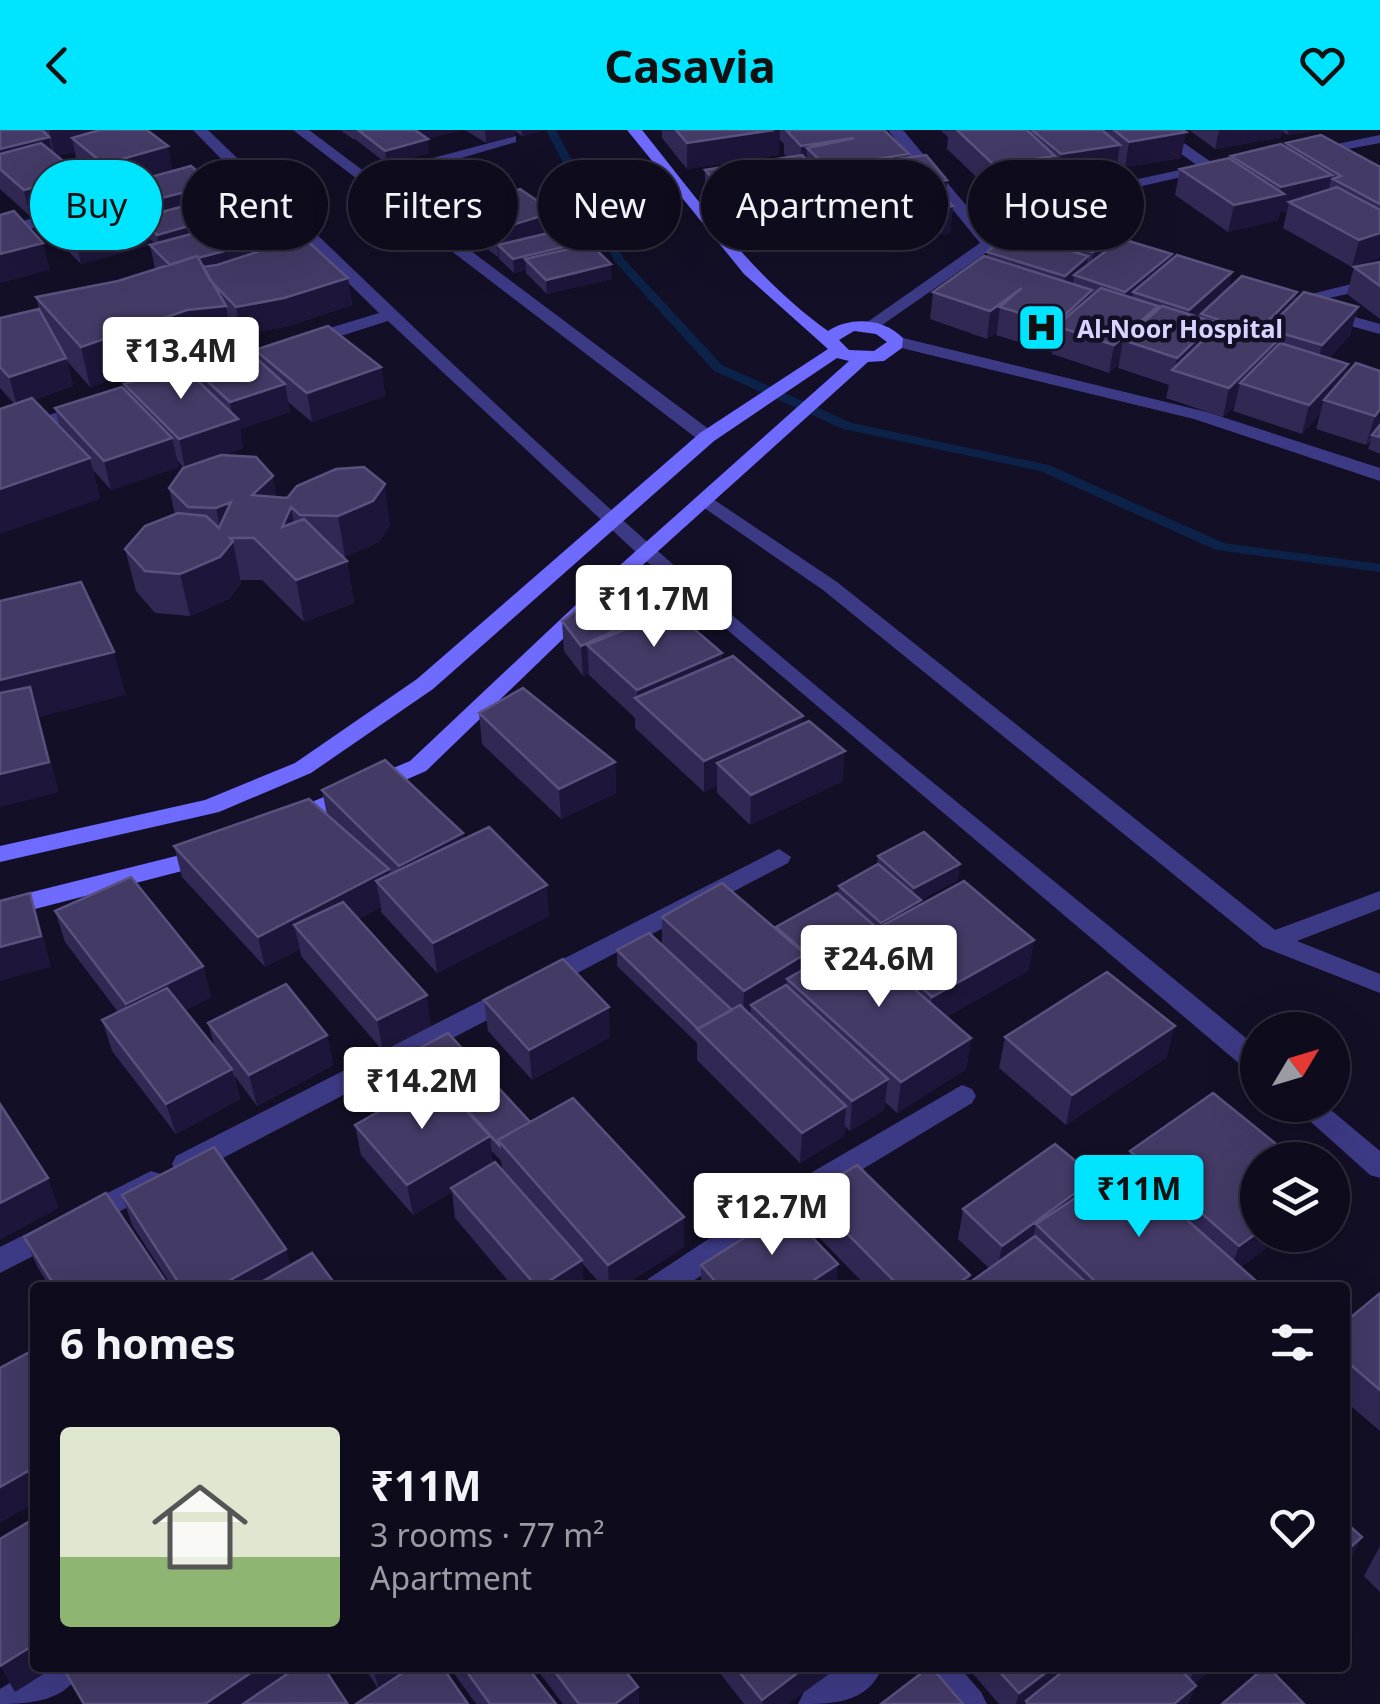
<!DOCTYPE html>
<meta charset="utf-8">
<style>
:root{--surface:#0e0b1c;--page:#1c1929;--text:#f1f3f6;--muted:#9b9ba3;--line:#2e2b3b;--accent:#00e5ff}
body{margin:0;font-family:"Noto Sans",sans-serif;background:var(--page);color:var(--text);height:100vh;display:flex;flex-direction:column;font-size:38px;white-space:nowrap}
*{box-sizing:border-box;margin:0}
p{font-size:32px;color:var(--muted)}
.icon{flex:none;width:55px;height:55px;fill:none;stroke:currentColor;stroke-width:2;stroke-linecap:round;stroke-linejoin:round}
.map{position:relative;flex:1;overflow:hidden}
.sheet{position:absolute;left:30px;top:1152px;width:1320px;height:390px;display:flex;flex-direction:column;background:var(--surface);border-radius:10px;box-shadow:0 10px 40px #0002,0 0 0 2px var(--line)}
.sheet>*{flex:none}
.hud{position:absolute;left:30px;top:30px;width:1320px;height:90px;display:flex;gap:20px}
.needle{width:65px;rotate:52deg}
.fabs{position:absolute;left:1240px;top:882px;display:grid;gap:20px}
.fabs a{display:grid;place-items:center;width:110px;height:110px;border-radius:50%;background:var(--surface);box-shadow:0 10px 40px #0002,0 0 0 2px var(--line);font-size:50px}
.price{position:absolute;translate:-50% -85px;padding:0 22px;border-radius:10px;background:#fff;color:#222;font-size:32px;line-height:65px;filter:drop-shadow(0 2px 5px #0008)}
.price::after{content:'';position:absolute;left:50%;top:60px;width:30px;height:22px;margin-left:-15px;background:inherit;clip-path:polygon(0 0,100% 0,50% 100%)}
.price.active{background:var(--accent);color:#111}
ul{padding:0;list-style:none}
li{display:flex;align-items:center;gap:30px;height:250px;padding:0 30px}
li+li{border-top:2px solid var(--line)}
li span{display:grid;place-items:center;flex:none;width:280px;height:200px;border-radius:10px;color:#555}
li>.icon{margin-inline-start:auto}
span .icon{width:120px;height:120px;fill:#fffc;stroke-width:1}
li b{font-size:42px}
h2{display:flex;justify-content:space-between;align-items:center;height:120px;padding:0 30px;font-size:42px}
.pill{padding:0 35px;border-radius:45px;background:var(--surface);box-shadow:0 10px 40px #0002,0 0 0 2px var(--line);font-size:35px;line-height:90px}
.pill.active{background:var(--accent);color:#111}
header{display:flex;justify-content:space-between;align-items:center;height:130px;padding:0 30px;background:var(--accent);color:#111;font-size:45px;font-weight:700}
.map>svg:first-child{display:block}
.lines{fill:none;stroke-linecap:round;stroke-linejoin:round}
.stream{fill:#0c2248;fill-rule:evenodd}
.street{fill:#3d3a85;fill-rule:evenodd}
.secondary{fill:#6f6bff;fill-rule:evenodd}
.wall{fill:#312854;fill-rule:evenodd}
.shaded-wall{fill:#1d163a}
.building{fill:#433a66;stroke:#5a527e;stroke-width:2.5}
.labels{text-anchor:middle;dominant-baseline:central;stroke-width:9;stroke-linejoin:round;paint-order:stroke}
.far-poi-label{font-size:25px;font-weight:bold;fill:#d9d4ff;stroke:#130f26;text-anchor:start}
</style>
<header><svg class="icon" aria-label="back" viewBox="0 0 24 24"><path d="M15 5l-7 7 7 7"/></svg>Casavia<svg class="icon" aria-label="heart" viewBox="0 0 24 24"><path d="M12 20l-8-8c-3-5 5-10 8-4 3-6 11-1 8 4z"/></svg></header>
<div class="map">
<svg width="1380" height="1574" viewBox="0 0 1380 1574">
<rect width="100%" height="100%" fill="#130f26"/>
<g class="lines">
<path class="stream" d="M546,0H556L624,129L722,235L852,293L1049,335L1224,413L1380,434V442L1216,420L1040,341L843,299L714,241L615,132Z"/>
<path class="street" d="M193,0H208C352,138 501,283 653,417C850,589 1056,751 1258,918V944L1248,941L639,425L388,191L312,215H300V207L379,183L236,43L169,58V52L228,36Z
M293,0H309L369,45L516,6V12L379,52L714,303V311H700Z
M888,0H903L991,105L1041,70L1198,36L1148,0H1165L1220,38L1052,77L872,202L863,197L866,193L980,113Z
M1380,5V13L1311,26L1303,21Z
M78,76L86,81L84,84L0,107V97Z
M1380,147V157L1287,177L1279,172Z
M1323,178L1380,194V204L1317,187L1314,183Z
M895,206L1207,282L1380,338V351L1194,289L889,215V207Z
M91,272L97,274V282L0,312V300Z
M704,363L837,452L1275,800L1380,761V779L1297,811L1380,844V863L1263,817L823,460L697,373L694,369Z
M779,719L791,727L788,733L196,1042L186,1045L176,1042L172,1034L176,1026Z
M962,955L972,959L976,966L972,973L810,1071L683,1158H644L648,1149L790,1055Z
M1292,975H1325L1380,1021V1048L1370,1045Z
M151,1041L161,1044L165,1052L161,1060L0,1143V1117Z
M35,1537L82,1538C68,1571 31,1574 0,1574V1559Z
M837,1538H882C867,1574 832,1574 798,1574L804,1562Z
M921,1538H960L981,1562L987,1574H946Z"/>
<path class="secondary" d="M627,0H642C699,71 753,147 828,201C850,186 884,188 903,208L902,218L884,231L868,232L595,478L426,641L299,696L291,698L279,690L283,684L410,631L581,470L849,231L837,228L714,311L433,559L311,643L219,682L0,732V716L205,670L295,633L417,549L700,303L828,219L744,144ZM854,201L876,204L887,212L874,221L849,220L839,210Z
M208,718L217,720L220,726L217,732L0,788V770Z"/>
</g>
<path class="wall" d="M0,0H147L173,41L214,55L218,82L212,83L217,88L219,97L289,112L348,148L352,175L289,196L241,205L228,191L233,215L195,220L90,257L67,231L73,256L33,270L60,298L55,278L125,260L124,254L194,248L192,237L257,228L255,220L381,237L385,266L312,292L288,272L290,282L240,299L243,318L223,325L277,367L390,395L379,412L344,427L347,431L354,473L304,492L262,450H241V453L229,469L190,486L155,483L136,461L125,419L175,385L169,358L184,338L177,330L179,337L111,360L93,340L100,369L0,258V188L39,179L36,167L118,151L155,139L150,115L155,114L149,108L150,115L81,134L51,104L46,82L30,86L0,59ZM75,22L77,34L110,60L118,57L119,65L84,67L57,26Z
M340,0H458V1L427,9L429,23L387,34L355,9H353Z
M465,0H544L522,6L515,1V5L486,13Z
M662,0H884L908,28L947,50L946,70L953,76L950,103L876,115L857,95L858,79L844,60L839,61L848,84L761,99L748,85V79L719,83L705,66V40L787,27L784,24V14L779,9V25L687,39L662,8Z
M940,0H1183L1181,28L1125,37L1117,31L1116,40L1057,50L1053,46L1052,52L991,61L947,19L948,7Z
M1189,0H1317L1287,5L1282,1L1281,7L1215,19Z
M1286,13L1380,37V128L1352,137L1283,98L1287,81L1280,82L1278,90L1228,102L1175,65L1180,39L1231,29V26L1285,17Z
M462,76L555,102L580,113V116L612,149L547,164L526,143V140L514,143L499,129V127H498L464,102Z
M1015,99L1115,114L1171,131L1232,142L1229,158L1295,171L1358,177L1350,205L1329,228L1348,234L1345,246L1380,241V324L1368,319L1371,310L1366,315L1316,299L1320,284L1302,304L1233,281L1235,275L1223,287L1166,268L1169,255L1118,238L1119,234L1109,243L1052,224V221L1051,222L996,205L997,202L987,209L930,189L933,162L987,127V122L1015,104Z
M1380,132V189L1347,164L1354,137Z
M669,482L722,530L803,594L843,651L750,695L717,663V656L704,662L635,598V588L589,545V543L583,546L564,521L562,491Z
M479,583L615,632L616,663L561,689L482,614Z
M322,660L463,703L464,709L549,786L437,843L381,782V777L358,789L431,896L383,921L301,826L300,819L265,837L182,747L174,716L327,685Z
M878,726L958,750L920,770V775L1034,810L1028,841L946,887L971,908L966,939L897,983L885,972L884,980L850,1001L845,996L844,1006L800,1033L697,930V913L617,836V820L662,815V787L776,799L838,764L839,756L877,735Z
M55,781L203,836L211,867L185,880L215,918L208,893L327,905L333,935L257,976L234,945L240,969L176,1004L112,921L102,890L118,882L65,812Z
M484,870L610,907L532,950L488,901Z
M1005,907L1167,927L1066,995L999,938Z
M414,921L530,992L684,1117L620,1158H604L582,1133L584,1158H514L455,1088L452,1062L413,1085L361,1025L355,995L430,952L417,937ZM491,1020L501,1031L502,1039L493,1034Z
M1130,1021L1258,1105H1283L1241,1137L1264,1158H968L969,1153L989,1138L958,1109L963,1079L1096,1048L1094,1056L1126,1035Z
M122,1065L286,1119L290,1136L338,1158H173L132,1095Z
M809,1065L970,1145L968,1158H868L807,1095Z
M24,1107L170,1158H50L37,1136Z
M701,1135L836,1158H701Z
M1380,1163V1301L1345,1271V1192Z
M1380,1416V1462L1364,1446Z
M365,1538H443L378,1559Z
M452,1538H528L556,1574H476L453,1542Z
M536,1538H623L638,1557L639,1574H563Z
M716,1538H836L788,1574H744Z
M968,1538H1214L1194,1554L1188,1574H999Z"/>
<path class="shaded-wall" d="M54,0H123L72,8L75,22L55,27L49,1Z
M419,0H458V1L420,11Z
M485,0H515V5L486,13Z
M522,0H544L522,6Z
M774,0H780L779,25L687,39V13Z
M1219,0H1282L1281,7L1215,19Z
M1289,0H1317L1287,5Z
M1186,2L1181,28L1125,37L1129,12Z
M49,7L55,32L0,28V19Z
M854,8L909,24L906,49L846,36L844,60L825,63L827,37L807,18L806,41L800,42L801,16Z
M428,9L429,23L387,34L385,21Z
M1120,15L1116,40L1057,50L1061,24Z
M168,16L173,41L110,60L104,34Z
M1055,26L1052,52L991,61L994,35Z
M817,41L815,68L748,72V79L719,83L720,57Z
M79,44L85,71L45,78L46,82L30,86L24,60Z
M1332,45L1326,71L1289,72L1287,81L1280,82L1278,90L1228,102L1234,75L1279,65L1281,57Z
M947,50L945,76L865,75L866,61Z
M214,55L218,82L150,98L146,94L150,115L81,134L75,107L141,89L137,74Z
M849,71L848,84L761,99V86Z
M953,76L950,103L876,115L878,88Z
M554,82L556,109L498,115L499,127H498L496,100Z
M217,88L220,102L160,119L157,105Z
M1116,103L1112,130L1089,150L1093,122Z
M1380,103V128L1352,137L1359,110Z
M288,104L292,131L213,153L171,136Z
M43,113L50,140L0,153V124Z
M580,113V127L525,129L526,140L514,143L513,129Z
M1172,124L1167,152L1133,162L1130,182L1120,190L1125,162Z
M1088,126L1085,149L1074,145L1071,165L1061,173L1065,146Z
M611,134L612,149L547,164L546,150Z
M1232,142L1227,169L1201,184L1199,194L1184,207L1189,180Z
M348,148L352,175L289,196L241,205L236,177Z
M1022,158L1000,177L997,202L987,209L990,181Z
M1092,160L1088,187L1056,196L1051,222L1055,194Z
M1297,162L1291,190L1267,199L1263,217L1251,230L1257,202Z
M226,176L233,215L195,220L90,257L81,217L187,180Z
M1158,176L1153,203L1123,210L1119,234L1109,243L1114,215Z
M1358,177L1350,205L1315,244L1322,215Z
M1215,192L1209,220L1174,241L1177,228Z
M1277,211L1270,239L1240,253L1235,275L1223,287L1229,258Z
M66,228L73,256L17,275L9,247Z
M1348,234L1340,262L1324,270L1320,284L1302,304L1309,275Z
M381,237L385,266L312,292L307,263Z
M285,254L290,282L240,299L243,318L185,338L179,309L233,291L230,272Z
M1380,279V298L1372,305L1366,315L1375,286Z
M172,308L179,337L111,360L104,331Z
M90,328L100,369L0,404V359Z
M273,346L280,387L252,365Z
M385,354L390,395L379,412L345,427L338,386Z
M231,372L230,408L233,411L241,453L229,469L190,486L180,444L224,420L216,378Z
M291,377L298,419L282,397Z
M347,431L354,473L304,492L296,450Z
M669,476V506L587,515L589,543L583,546L581,516Z
M114,522L126,565L39,587L59,662L0,677V550Z
M722,523V553L637,570V560Z
M803,586L802,616L717,633V656L704,662V631Z
M845,621L843,651L750,695L751,665Z
M615,632L616,663L561,689L559,659Z
M463,703L467,734L404,766L399,736Z
M960,734L958,750L912,774L914,758Z
M389,739L394,770L376,751L381,777L311,813L294,795L300,819L265,837L258,807Z
M547,755L549,786L437,843L433,813Z
M30,763L40,794L51,837L0,851V817Z
M921,770L919,786L879,809L881,793Z
M1034,810L1028,841L928,897L932,867Z
M805,824L804,854L787,849L786,865L751,875V886L743,891L744,861Z
M203,836L211,867L135,904L126,874Z
M427,865L431,896L383,921L377,890Z
M609,877L610,907L532,950L529,920Z
M1175,896L1167,927L1066,995L1072,965Z
M327,905L333,935L257,976L249,945Z
M971,908L966,939L897,983L901,952Z
M232,939L240,969L176,1004L166,974Z
M888,949L884,980L850,1001L852,971Z
M846,976L844,1006L800,1033L802,1003Z
M490,1006L493,1037L451,1058L452,1062L413,1085L407,1055Z
M48,1048L59,1078L0,1110V1073Z
M1096,1048L1088,1078L1036,1094L1030,1121L996,1145L1002,1116Z
M684,1087V1117L620,1158H609L608,1135Z
M1258,1102V1105H1283L1229,1146L1239,1116Z
M286,1119L293,1148L277,1158H216Z
M582,1130L584,1158H538Z
M838,1134L836,1158H802Z
M970,1145L968,1158H952Z
M35,1337V1373L0,1393V1357Z
M1362,1407L1348,1435L1345,1437V1422Z
M35,1514V1538H53L15,1562L0,1536Z
M258,1538H304L252,1574H205Z
M373,1538H412L379,1560Z
M804,1538H836L788,1574H762V1570Z
M1052,1538H1076L1026,1571L1025,1574H1016L1019,1563Z
M1195,1538H1214L1184,1563Z
M1196,1556L1188,1574H1174Z
M638,1557L639,1574H615Z"/>
<path class="building" d="M0,0H42L49,7L0,19Z
M100,0H147L168,16L104,34L72,8Z
M358,0H415L428,9L385,21Z
M676,0H774L687,13Z
M786,0H884L909,24L827,37L807,18L854,8L801,16Z
M957,0H1027L1055,26L994,35Z
M1032,0H1102L1120,15L1061,24Z
M1114,0H1183L1186,2L1129,12Z
M1321,5L1380,37V74L1333,49L1341,46L1286,13Z
M41,13L79,44L24,60L0,39V24Z
M1281,14L1332,45L1281,57L1231,26Z
M802,25L817,41L720,57L705,40Z
M926,25L947,50L866,61L846,36Z
M1229,28L1284,64L1234,75L1180,39Z
M191,36L214,55L137,74L118,56Z
M836,57L849,71L761,86L748,72Z
M932,57L953,76L878,88L858,68Z
M1337,57L1380,80V103L1359,110L1289,72Z
M114,59L144,88L75,107L45,78Z
M520,59L554,82L496,100L462,76Z
M199,72L217,88L157,105L146,94L143,87Z
M1040,80L1116,103L1093,122L1015,99Z
M14,81L43,113L0,124V85Z
M267,84L288,104L198,128L197,126L170,135L150,115Z
M565,99L580,113L513,129L498,115Z
M1011,103L1088,126L1065,146L987,122Z
M303,107L348,148L284,168L236,177L210,150L203,137L217,135Z
M1122,109L1172,124L1125,162L1074,145Z
M590,114L611,134L546,150L525,129Z
M1177,125L1232,142L1189,180L1133,162Z
M197,126L226,176L187,180L81,217L36,167L118,151Z
M984,126L1092,160L1055,194L1000,177L1022,158L990,181L933,162Z
M1380,132V156L1354,137Z
M1242,146L1297,162L1257,202L1201,184Z
M1101,158L1158,176L1114,215L1056,196Z
M1304,162L1358,177L1322,215L1267,199Z
M1162,176L1215,192L1177,228L1123,210Z
M39,179L66,228L9,247L0,237V188Z
M1221,193L1277,211L1229,258L1172,240Z
M328,196L381,237L307,263L255,220Z
M1280,213L1348,234L1309,275L1240,253Z
M247,220L285,254L230,272L192,237Z
M1356,233L1380,241V279L1375,286L1324,270Z
M182,236L238,289L179,309L124,254Z
M122,257L172,308L104,331L55,278Z
M32,268L90,328L0,359V279Z
M1380,295V307L1372,305Z
M221,325L256,327L273,346L252,365L287,368L297,356L336,339L364,337L385,354L373,371L338,386L300,385L291,377L282,397L304,389L347,431L296,450L254,408H230L233,411L220,427L180,444L145,441L125,419L145,396L178,383L206,386L219,398L231,372L216,378L188,377L169,358L183,338Z
M627,444L669,476L581,516L562,491Z
M81,452L114,522L0,550V471Z
M672,480L722,523L637,560L587,515Z
M733,526L803,586L704,631L635,568Z
M30,557L49,632L0,644V563Z
M523,558L615,632L559,659L479,583Z
M809,591L845,621L751,665L717,633Z
M385,630L463,703L399,736L322,660Z
M309,669L389,739L258,807L174,716Z
M489,697L547,755L433,813L376,751Z
M924,702L960,734L914,758L878,726Z
M878,734L921,770L881,793L839,756Z
M131,747L203,836L126,874L55,781Z
M964,751L1034,810L932,867L865,805Z
M722,753L805,824L744,861L662,787Z
M30,763L41,806L0,817V771Z
M837,763L877,798L865,805L864,810L859,813L856,809L816,832L776,797Z
M343,772L427,865L377,890L294,795Z
M649,803L732,880L698,899L617,820Z
M856,809L971,908L901,952L787,849Z
M563,829L609,877L529,920L484,870Z
M1107,842L1175,896L1072,965L1005,907Z
M286,854L327,905L249,945L208,893Z
M786,855L888,949L852,971L751,875Z
M167,858L232,939L166,974L102,890Z
M740,875L846,976L802,1003L697,899Z
M448,903L530,992L498,1010L499,1015L414,921Z
M436,949L490,1006L407,1055L355,995Z
M1213,963L1296,1030H1258V1102L1239,1116L1130,1021Z
M573,968L684,1087L608,1135L498,1010Z
M0,974L48,1048L0,1073Z
M1055,1014L1096,1048L1002,1116L963,1079Z
M214,1017L286,1119L216,1158H182L122,1065Z
M495,1032L582,1130L538,1158L451,1058Z
M857,1035L970,1145L952,1158H901L809,1065Z
M1125,1035L1264,1158H1102L1036,1094Z
M106,1063L170,1158H56L24,1107Z
M787,1081L838,1134L802,1158H721L701,1135Z
M1035,1106L1092,1158H974L969,1153Z
M312,1123L338,1158H251Z
M1380,1163V1260L1345,1230V1192Z
M35,1219V1337L0,1357V1238Z
M35,1388V1514L0,1536V1409Z
M1345,1392L1362,1407L1345,1422Z
M63,1538H258L205,1574H84Z
M296,1538H324L347,1573L243,1574Z
M410,1538H443L468,1574H356Z
M464,1538H528L556,1574H490Z
M552,1538H623L638,1557L615,1574H579Z
M736,1538H804L762,1570Z
M928,1538H932L963,1574H881Z
M996,1538H1052L1019,1563Z
M1067,1538H1179L1196,1556L1174,1574H1028L1026,1571Z
M1264,1538H1269L1304,1574H1222Z"/>
<defs>
<symbol id="hospital-square" viewBox="-11 -11 22 22"><rect x="-9" y="-9" width="18" height="18" rx="4" fill="#00e5ff" stroke="#130f26"/><path d="M-5-5h3v3.5h4V-5h3V5h-3V1.5h-4V5h-3Z" fill="#111"/></symbol>
</defs>
<g fill-rule="evenodd">
<use href="#hospital-square" x="1014" y="170" width="55" height="55"/>
</g>
<g class="labels">
<g class="far-poi-label">
<text x="1077" y="198">Al-Noor Hospital</text>
</g>
</g>
</svg>
<div class="fabs">
<a><svg class="needle" viewBox="-14 -14 28 28"><path d="M0-13l5 13h-10z" fill="#e53935"/><path d="M0 13l5-13h-10z" fill="#9b9ba3"/></svg></a>
<a><svg class="icon" aria-label="layers" viewBox="0 0 24 24"><path d="M12 4l9 5-9 5-9-5zM3 14l9 5 9-5"/></svg></a>
</div>
<b class="price" style="left:181px;top:272px">₹13.4M</b>
<b class="price" style="left:654px;top:520px">₹11.7M</b>
<b class="price" style="left:879px;top:880px">₹24.6M</b>
<b class="price" style="left:422px;top:1002px">₹14.2M</b>
<b class="price active" style="left:1139px;top:1110px">₹11M</b>
<b class="price" style="left:772px;top:1128px">₹12.7M</b>
<div class="hud">
<a class="pill active">Buy</a>
<a class="pill">Rent</a>
<a class="pill">Filters</a>
<a class="pill">New</a>
<a class="pill">Apartment</a>
<a class="pill">House</a>
</div>
<section class="sheet">
<h2>6 homes<svg class="icon" aria-label="filters" viewBox="0 0 24 24"><path d="M4 7h16M4 17h16"/><circle cx="9" cy="7" r="2"/><circle cx="15" cy="17" r="2"/></svg></h2>
<ul>
<li><span style="background:linear-gradient(#dfe7d0 65%,#8fb573 0)"><svg class="icon" aria-label="home" viewBox="0 0 24 24"><path d="M3 11l9-7 9 7M6 9v11h12V9"/></svg></span><div><b>₹11M</b><p>3 rooms · 77 m²</p><p>Apartment</p></div><svg class="icon" aria-label="heart" viewBox="0 0 24 24"><path d="M12 20l-8-8c-3-5 5-10 8-4 3-6 11-1 8 4z"/></svg></li>
</ul>
</section>
</div>
